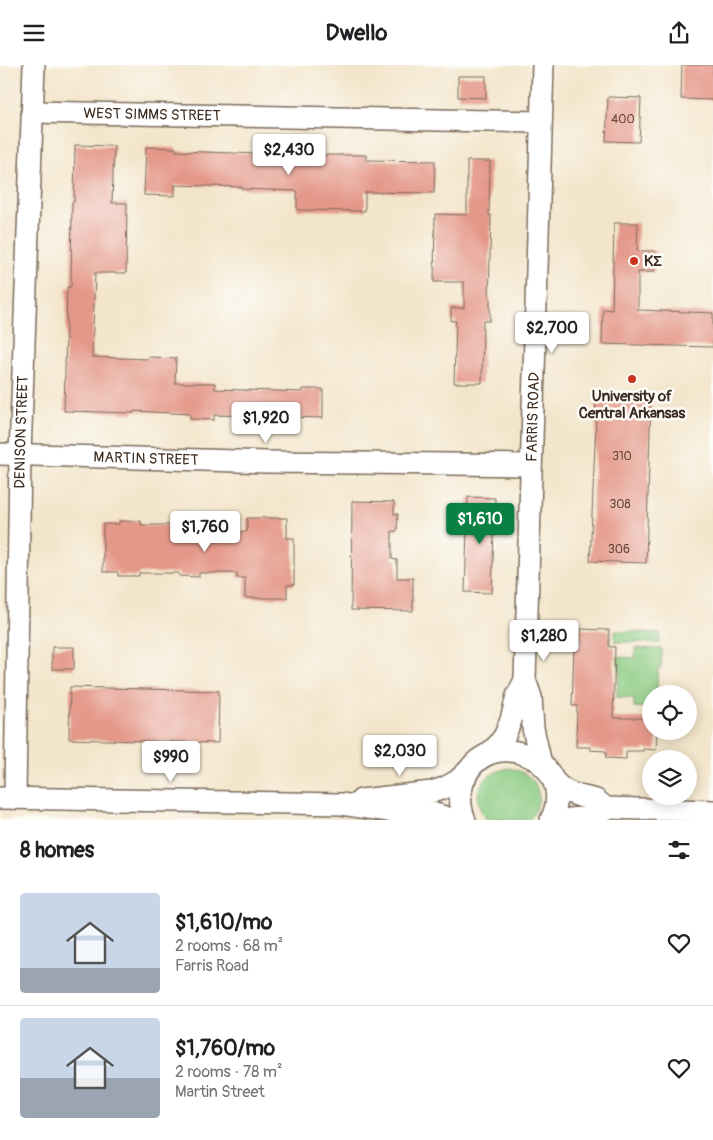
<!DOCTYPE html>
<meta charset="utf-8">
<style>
:root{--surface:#fff;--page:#f2f2f2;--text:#202124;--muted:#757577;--line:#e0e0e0;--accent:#0b8043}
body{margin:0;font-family:Pangolin,sans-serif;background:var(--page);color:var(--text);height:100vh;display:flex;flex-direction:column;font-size:19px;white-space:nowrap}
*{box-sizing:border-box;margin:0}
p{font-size:16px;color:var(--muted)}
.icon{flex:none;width:28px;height:28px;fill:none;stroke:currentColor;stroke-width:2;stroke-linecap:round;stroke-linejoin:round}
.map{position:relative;height:755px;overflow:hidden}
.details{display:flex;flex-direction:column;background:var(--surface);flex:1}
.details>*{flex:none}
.tools{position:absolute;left:642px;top:620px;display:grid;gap:10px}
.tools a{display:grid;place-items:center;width:55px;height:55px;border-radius:50%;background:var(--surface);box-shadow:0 2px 12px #0003;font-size:25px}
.price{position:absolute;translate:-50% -42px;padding:0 11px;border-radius:5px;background:#fff;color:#222;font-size:16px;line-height:32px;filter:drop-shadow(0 1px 2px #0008)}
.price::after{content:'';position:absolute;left:50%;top:30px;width:15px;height:11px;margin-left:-8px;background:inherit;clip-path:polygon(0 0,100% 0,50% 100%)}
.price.on{background:var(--accent);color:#fff}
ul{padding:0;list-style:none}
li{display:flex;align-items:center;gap:15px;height:125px;padding:0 20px}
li+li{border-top:1px solid var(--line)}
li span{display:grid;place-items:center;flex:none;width:140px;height:100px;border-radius:5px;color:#555}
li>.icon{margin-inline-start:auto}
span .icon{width:60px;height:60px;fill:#fffc;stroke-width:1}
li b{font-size:21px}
h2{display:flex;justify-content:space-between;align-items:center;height:60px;padding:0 20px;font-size:21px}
header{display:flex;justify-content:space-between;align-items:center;height:65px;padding:0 20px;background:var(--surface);font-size:22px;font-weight:700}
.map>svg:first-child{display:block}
.green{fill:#8bcb82;stroke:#637a50}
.building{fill:#e49889}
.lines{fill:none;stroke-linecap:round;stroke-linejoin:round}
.minor-casing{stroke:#7b6b5b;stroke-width:24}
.minor{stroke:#fff;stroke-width:21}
.poi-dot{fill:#c8321e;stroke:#fdfcf7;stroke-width:2}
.labels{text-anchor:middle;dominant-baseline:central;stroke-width:5;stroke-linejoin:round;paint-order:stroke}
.number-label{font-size:12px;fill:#654639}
.street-label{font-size:15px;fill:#3b2a1e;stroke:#fdfcf7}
.poi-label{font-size:15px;font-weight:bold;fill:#3b2a1e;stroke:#fdfcf7;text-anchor:start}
</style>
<header><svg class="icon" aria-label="menu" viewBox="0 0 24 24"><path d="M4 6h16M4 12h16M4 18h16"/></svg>Dwello<svg class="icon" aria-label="share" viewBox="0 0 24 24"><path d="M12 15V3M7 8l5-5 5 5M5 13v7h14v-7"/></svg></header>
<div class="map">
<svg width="713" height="755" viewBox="0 0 713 755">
<rect width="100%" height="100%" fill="#fdfcf7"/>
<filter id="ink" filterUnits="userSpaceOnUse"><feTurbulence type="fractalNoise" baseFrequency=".02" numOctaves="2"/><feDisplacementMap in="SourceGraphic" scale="10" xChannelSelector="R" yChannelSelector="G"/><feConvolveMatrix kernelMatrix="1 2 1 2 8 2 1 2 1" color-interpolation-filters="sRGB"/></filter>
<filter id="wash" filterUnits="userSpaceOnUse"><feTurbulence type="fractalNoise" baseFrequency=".0096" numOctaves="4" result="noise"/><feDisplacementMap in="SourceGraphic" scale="20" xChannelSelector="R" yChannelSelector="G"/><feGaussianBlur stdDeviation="1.12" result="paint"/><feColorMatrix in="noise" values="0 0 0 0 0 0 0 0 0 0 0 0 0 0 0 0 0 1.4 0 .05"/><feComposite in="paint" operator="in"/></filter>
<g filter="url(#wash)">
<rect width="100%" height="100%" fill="#f3e5cb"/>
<path class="green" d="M615,566L660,568L659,578L615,577Z
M635,583L662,584L661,603H658L657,624H660V629H651V643L634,642V633L616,632L620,608L617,592L635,593Z
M509,703C537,708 548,732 529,755H487C468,732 480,708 509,703Z"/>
<g id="blocks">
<path class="building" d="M682,0H713V35L681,34Z
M458,11H486V33L458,32Z
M608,32L641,33L639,77L606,76Z
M75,80L114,81L112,138H127L126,208H95L92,292L148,294L149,292L176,293L175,318H215V324L303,327V324H323V353L214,350V355L190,354V349L134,346V348L64,346L67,222H71L72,137H74Z
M146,82L176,83V86L288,90H366V95L435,96L434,128L365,127V146L297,145V126L242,124V122L175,120V131L144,130Z
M467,96H490L489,150H491L489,233H490V256H483L482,318H454L456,256H451V243H464V217H434L435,149L467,150Z
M614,158H638L637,186H655L654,207H638V245L713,248V282L602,279L603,244L612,245Z
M596,329L651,332L646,498L590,496L596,356H595Z
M468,432L495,433L492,528L465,527Z
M352,436L394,437V449H398L397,466H392V494L397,495V513H413V546L351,545Z
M247,453H287V473H294V520H287V533H245V513H237V508H199V512L179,511V508H139V511H118V507H103V459H119V456H141V460H180V457L202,458V460L215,461V467H247Z
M581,564L609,565V582H615L613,653H645L644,656H651V666H657L656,685L643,684V686H626V694L606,693V686L590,685V682H576L577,641H572L574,580L580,581Z
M52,582H74V604H52Z
M70,622L219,626L218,678L69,674Z"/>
</g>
</g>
<g filter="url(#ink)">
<use href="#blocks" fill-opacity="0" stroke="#7b6b5b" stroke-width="1"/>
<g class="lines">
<defs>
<g id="minor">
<path id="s1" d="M32,47L541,57"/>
<path id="s2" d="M0,389L268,397L531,400"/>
<path d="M488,689L498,680L505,670L511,655L517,631L525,615"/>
<path id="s3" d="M541,699L533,663L531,632L525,615L543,0"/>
<path d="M552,714L560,722L568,727L579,731L596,735L606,743L713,746"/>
<path d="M0,733L341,739L396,747L432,748L454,755"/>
<path id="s4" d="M15,733L20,390L34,0"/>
<path d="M361,735L432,727L444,723L457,716L468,706"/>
<path d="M465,755C460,743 459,730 463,718C483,656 581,692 551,755"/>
<path d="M566,755C576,752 586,755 596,750C599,749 603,745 606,743"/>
</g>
</defs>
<use href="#minor" class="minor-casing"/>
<use href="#minor" class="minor"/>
</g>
</g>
<g class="poi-dot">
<circle cx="634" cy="196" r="5"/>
<circle cx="632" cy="314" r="5"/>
</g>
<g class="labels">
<g class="number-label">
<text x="623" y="54">400</text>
<text x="622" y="391">310</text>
<text x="620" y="439">308</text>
<text x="619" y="484">306</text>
</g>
<g class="street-label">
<text stroke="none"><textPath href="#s1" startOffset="120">WEST SIMMS STREET</textPath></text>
<text stroke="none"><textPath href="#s3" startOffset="349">FARRIS ROAD</textPath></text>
<text stroke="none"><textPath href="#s4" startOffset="366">DENISON STREET</textPath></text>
<text stroke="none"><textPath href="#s2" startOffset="146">MARTIN STREET</textPath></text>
</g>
<g class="poi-label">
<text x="644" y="196">KΣ</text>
<text x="632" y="331" text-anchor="middle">University of<tspan x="632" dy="17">Central Arkansas</tspan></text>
</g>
</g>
</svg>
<div class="tools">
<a><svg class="icon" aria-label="locate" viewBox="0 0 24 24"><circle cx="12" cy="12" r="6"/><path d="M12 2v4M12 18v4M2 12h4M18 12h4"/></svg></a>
<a><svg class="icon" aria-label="layers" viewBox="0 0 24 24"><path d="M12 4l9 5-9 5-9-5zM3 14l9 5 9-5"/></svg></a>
</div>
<b class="price" style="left:289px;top:111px">$2,430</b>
<b class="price" style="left:552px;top:289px">$2,700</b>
<b class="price" style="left:266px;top:379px">$1,920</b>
<b class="price on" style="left:480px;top:480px">$1,610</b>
<b class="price" style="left:205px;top:488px">$1,760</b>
<b class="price" style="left:544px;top:597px">$1,280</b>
<b class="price" style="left:400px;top:712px">$2,030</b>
<b class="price" style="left:171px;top:718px">$990</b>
</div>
<section class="details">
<h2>8 homes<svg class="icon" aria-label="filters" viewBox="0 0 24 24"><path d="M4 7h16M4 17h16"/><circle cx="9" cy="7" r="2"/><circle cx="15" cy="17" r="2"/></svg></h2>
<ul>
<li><span style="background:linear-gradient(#c9d6e8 75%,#9aa5b1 0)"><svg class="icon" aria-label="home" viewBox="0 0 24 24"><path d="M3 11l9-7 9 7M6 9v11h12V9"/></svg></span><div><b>$1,610/mo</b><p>2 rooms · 68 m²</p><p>Farris Road</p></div><svg class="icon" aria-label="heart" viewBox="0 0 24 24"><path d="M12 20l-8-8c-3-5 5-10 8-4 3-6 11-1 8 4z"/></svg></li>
<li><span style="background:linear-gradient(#c9d6e8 60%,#9aa5b1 0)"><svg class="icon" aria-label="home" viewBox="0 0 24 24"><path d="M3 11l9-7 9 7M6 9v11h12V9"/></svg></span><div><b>$1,760/mo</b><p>2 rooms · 78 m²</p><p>Martin Street</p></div><svg class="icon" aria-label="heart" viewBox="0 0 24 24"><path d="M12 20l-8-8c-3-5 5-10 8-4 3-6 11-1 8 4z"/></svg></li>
</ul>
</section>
